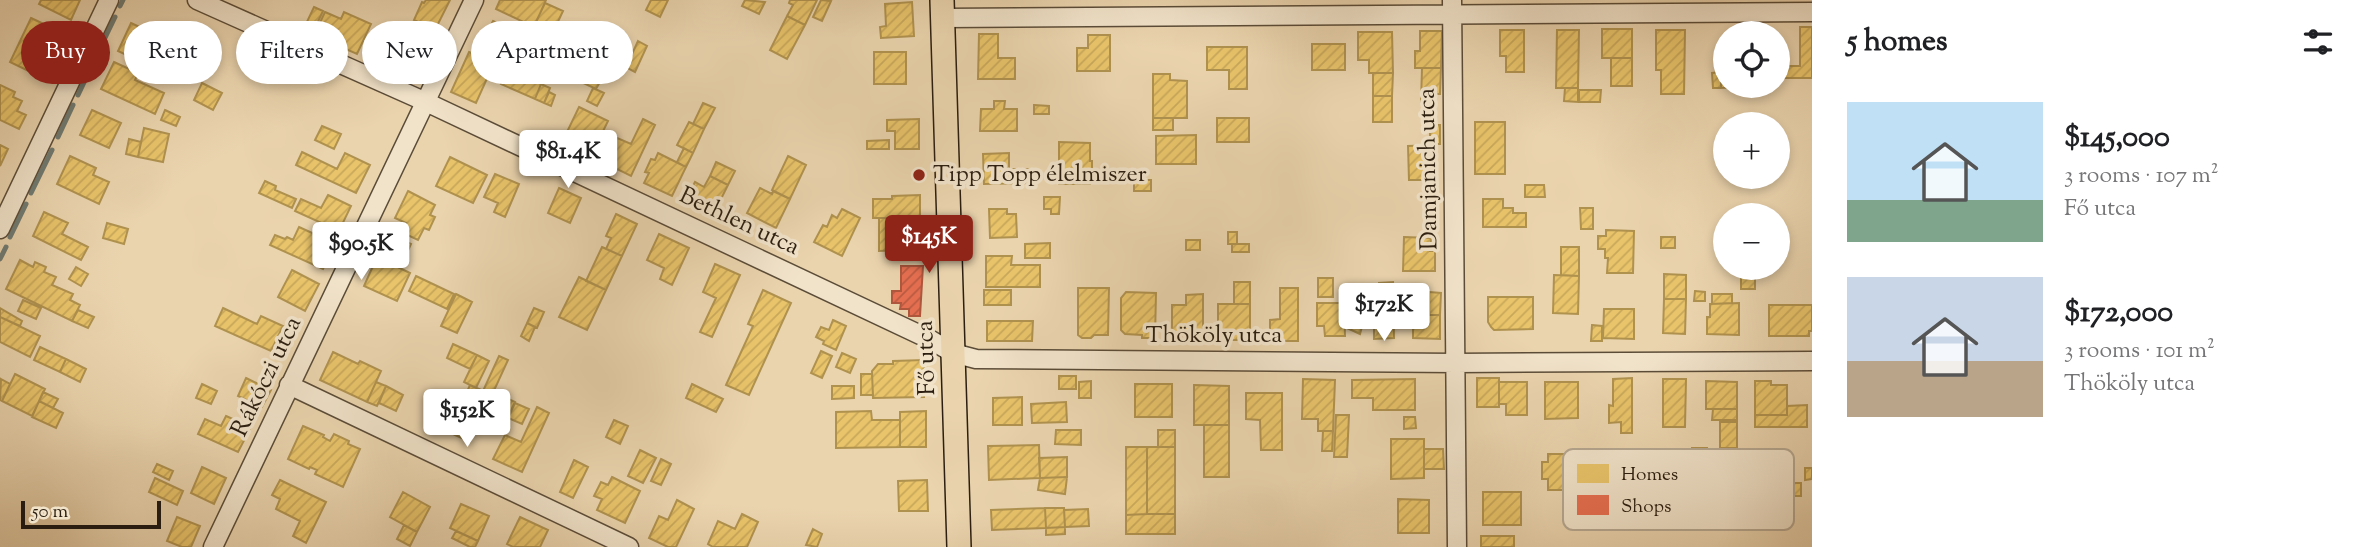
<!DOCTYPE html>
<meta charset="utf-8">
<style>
:root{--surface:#fff;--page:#f6f6f6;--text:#202124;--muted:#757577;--accent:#8f2418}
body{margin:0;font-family:"Sorts Mill Goudy",serif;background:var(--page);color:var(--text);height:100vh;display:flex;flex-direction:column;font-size:26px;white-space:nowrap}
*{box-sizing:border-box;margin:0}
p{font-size:23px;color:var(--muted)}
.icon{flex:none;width:38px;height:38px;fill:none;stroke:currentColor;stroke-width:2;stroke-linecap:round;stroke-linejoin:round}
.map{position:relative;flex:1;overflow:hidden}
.drawer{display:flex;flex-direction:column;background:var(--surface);width:560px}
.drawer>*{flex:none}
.banner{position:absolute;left:21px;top:21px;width:665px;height:63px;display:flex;gap:14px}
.buttons{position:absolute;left:1713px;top:21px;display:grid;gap:14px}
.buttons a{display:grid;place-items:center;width:77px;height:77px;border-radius:50%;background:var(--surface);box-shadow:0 4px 10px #0003;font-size:35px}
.scale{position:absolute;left:21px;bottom:18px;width:140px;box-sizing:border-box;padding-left:7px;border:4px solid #2b1e10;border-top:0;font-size:19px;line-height:24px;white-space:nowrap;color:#2b1e10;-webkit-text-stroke:5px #f1e3ca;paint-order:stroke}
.price{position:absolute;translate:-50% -60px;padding:0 16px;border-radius:7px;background:#fff;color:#222;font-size:23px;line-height:46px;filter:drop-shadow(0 2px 4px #0008)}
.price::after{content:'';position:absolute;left:50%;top:42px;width:21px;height:16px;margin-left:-10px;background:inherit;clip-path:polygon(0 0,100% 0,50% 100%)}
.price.active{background:var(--accent);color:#fff}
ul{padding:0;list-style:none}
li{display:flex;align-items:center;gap:21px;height:175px;padding:0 35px}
li span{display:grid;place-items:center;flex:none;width:196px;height:140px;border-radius:0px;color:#555}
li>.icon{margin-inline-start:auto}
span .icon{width:84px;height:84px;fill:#fffc;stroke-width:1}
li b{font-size:30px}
h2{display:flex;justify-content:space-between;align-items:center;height:84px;padding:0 35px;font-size:30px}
.chip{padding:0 24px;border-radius:32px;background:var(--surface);box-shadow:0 4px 10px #0003;font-size:24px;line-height:63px}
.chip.active{background:var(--accent);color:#fff}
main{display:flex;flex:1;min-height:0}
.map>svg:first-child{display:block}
.homes{fill:url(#homes-hatch);stroke:#b0924f;stroke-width:2}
.shops{fill:url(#shops-hatch);stroke:#af573e;stroke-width:2}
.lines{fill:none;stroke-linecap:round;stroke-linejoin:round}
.stream{stroke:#6e7a72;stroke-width:5}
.minor-casing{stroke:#5b4c38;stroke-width:21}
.major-casing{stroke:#2b1e10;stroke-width:26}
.minor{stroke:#f1e3ca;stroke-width:18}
.major{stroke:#ead4ae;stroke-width:23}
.poi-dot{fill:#8f2418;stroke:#f1e3ca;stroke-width:2.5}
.labels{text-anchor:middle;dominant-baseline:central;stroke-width:7;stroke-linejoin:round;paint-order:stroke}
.street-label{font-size:24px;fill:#2b1e10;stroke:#f1e3ca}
.poi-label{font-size:24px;fill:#2b1e10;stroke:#f1e3ca;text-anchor:start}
.key{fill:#f1e3ca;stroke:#b6a892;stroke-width:2}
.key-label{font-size:19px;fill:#2b1e10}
</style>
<main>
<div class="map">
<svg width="1812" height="547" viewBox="0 0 1812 547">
<defs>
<pattern id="homes-hatch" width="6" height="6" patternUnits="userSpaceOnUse" patternTransform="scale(1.75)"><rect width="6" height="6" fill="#e9c46a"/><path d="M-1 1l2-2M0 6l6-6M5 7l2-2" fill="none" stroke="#c8a85b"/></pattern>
<pattern id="shops-hatch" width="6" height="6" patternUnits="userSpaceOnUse" patternTransform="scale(1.75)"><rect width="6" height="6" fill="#e76f51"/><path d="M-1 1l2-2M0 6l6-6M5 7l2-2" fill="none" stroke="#bb5b42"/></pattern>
</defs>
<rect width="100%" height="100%" fill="#ead4ae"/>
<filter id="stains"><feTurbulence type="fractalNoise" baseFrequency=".00286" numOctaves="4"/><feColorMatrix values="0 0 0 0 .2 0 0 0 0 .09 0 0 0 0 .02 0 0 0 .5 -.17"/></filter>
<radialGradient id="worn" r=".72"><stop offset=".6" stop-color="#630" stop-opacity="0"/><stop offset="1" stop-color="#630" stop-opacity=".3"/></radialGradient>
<path class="homes" d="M41,0H80L71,20L39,4Z
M426,0H450L435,30L414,20L422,2L424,3Z
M500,0H546L534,27L496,9Z
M651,0H668L660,17L646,10Z
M745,0L765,2L759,14L742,6Z
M790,0H817L805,25L787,16L793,5L789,3Z
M821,0L831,1L822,21L813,17Z
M912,2L914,36L881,38L880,27L886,26L885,4Z
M545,3L563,11L556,26L547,22L543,30L534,26Z
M314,7L323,11L314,30L305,26Z
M325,12L341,19L344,12L371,24L357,54L314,35Z
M787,16L805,25L787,59L770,50Z
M31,18L61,32L55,45L60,48L45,79L10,62Z
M493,21L523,36L512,59L481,44Z
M131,23L167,40L160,53L191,68L184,82L118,51Z
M1800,27H1812V78H1782V66H1800Z
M1602,29H1632V58H1602Z
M1500,30H1524V72H1506V56H1500Z
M1557,30H1579L1578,88H1556Z
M1656,30H1685L1684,94H1661V70H1656Z
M1420,31H1442L1441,68H1415V51H1420Z
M1358,32H1392L1393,73H1369V60H1358Z
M979,34H998V58H1015V79H978Z
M1088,35H1110V71H1077V48H1088Z
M389,39L421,55L407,82L367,62L376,43L385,48Z
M638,41L647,46L635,72L626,67Z
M1312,44H1345V70H1312Z
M1207,47H1247V89H1229V70H1207Z
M469,52L494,63L476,103L451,92Z
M874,52H906V84H874Z
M1611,58H1632V86H1611Z
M114,62L138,73L135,80L164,93L155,114L101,89Z
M1721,63H1726V86L1740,87L1721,88Z
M587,64L605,73L596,89L579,81Z
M1422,68H1441L1440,94H1433V102H1421Z
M508,70L541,84L535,99L501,84Z
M1721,72V88H1713L1712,73Z
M1373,73H1393L1392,96H1373Z
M1153,74H1170V80L1187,81V118H1153Z
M202,83L222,93L213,110L194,100Z
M541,84L550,88L544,103L535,99Z
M0,85L15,92L13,97L22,101L17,111L26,115L19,129L0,120Z
M593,88L604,93L597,106L587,101Z
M1565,88H1578V102L1564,101Z
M1579,90H1601L1600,102H1579Z
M549,92L555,95L551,106L544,103Z
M1373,96H1392V122H1373Z
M994,101H1005L1004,109H1017V131H980L981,109H994Z
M703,103L715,108L704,129L693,124Z
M1034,105L1049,106V114H1034Z
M579,107L608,121L595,148L566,134Z
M92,110L121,123L109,148L80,135Z
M165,110L180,117L176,126L161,120Z
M1153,118H1173V130H1153Z
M1217,118H1249V142H1217Z
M643,119L655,125L631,176L603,162L615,137L631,144Z
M919,119V149H895V131H887V120Z
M689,122L704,129L693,153L677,145Z
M1475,122H1505V174H1475Z
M1430,125H1440V144H1430Z
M322,126L341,134L334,149L315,140Z
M144,128L169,134L163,162L138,157Z
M1196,135V164H1156V136Z
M129,139L141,142L138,157L126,154Z
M889,140V149H867V141Z
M1059,142L1090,143V161H1092V174H1090V184H1059Z
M0,145L8,149L0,166Z
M1435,145V180H1409L1408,146Z
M684,148L693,153L686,167L677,162Z
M302,152L337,169L345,153L370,165L356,193L296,165Z
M658,153L686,167L672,196L644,183L649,173L645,172L651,159L655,160Z
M1009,153V169H1035V183L984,184L983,154Z
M70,156L96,168L93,175L109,182L99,204L57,184Z
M788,156L806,165L790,199L772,190Z
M450,157L487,175L473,203L436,186Z
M716,162L735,171L728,185L710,176Z
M495,174L519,184L505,217L494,212L498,203L484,197Z
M710,176L728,185L713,215L685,202L695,182L704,187Z
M1134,180H1151V191H1134Z
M265,181L276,186L275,190L296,199L292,208L259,193Z
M1525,185H1544L1545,197H1525Z
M559,188L581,198L570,223L548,213Z
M760,188L772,194L773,191L790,199L776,228L747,213Z
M408,191L435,205L430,215L435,217L429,230L424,228L418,240L401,232L406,223L395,218Z
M328,195L351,206L339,231L295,211L301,199L321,208Z
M920,195V218H873V199H892V196Z
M1044,197H1060L1059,214H1051V209H1044Z
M1483,199H1503V208H1513V213H1526V227H1483Z
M1580,208H1593V229H1581Z
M842,209L860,218L842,256L814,242L823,225L827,227L832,215L837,218Z
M989,209H1007V214H1016L1017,237L990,238Z
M44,212L68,223L62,234L88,247L81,260L33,236Z
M616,214L637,224L622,256L606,249L611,238L606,236Z
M879,218H920V244H905L904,250L879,251Z
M107,223L128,229L124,244L103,238Z
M299,227L321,237L317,245L331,252L323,269L270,245L275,235L285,239L287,237L293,240Z
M1606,230L1634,231L1633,273H1607L1608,258H1605V249H1598V236H1606Z
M1228,232H1237V244H1228Z
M659,234L689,248L672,285L660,279L664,268L647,260Z
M396,237L411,244L405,257L390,250Z
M1404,237L1431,238L1430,251H1435V271H1403Z
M1661,237H1675V248H1661Z
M1186,240H1200V250H1186Z
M1050,243V258H1025V244Z
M1232,244H1249V252H1232Z
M602,247L622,256L606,290L586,281Z
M1561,247H1579V276L1561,275Z
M986,256H1012L1011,265H1040V287H986Z
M377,257L410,273L397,301L364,286Z
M20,260L33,267L35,262L46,267L44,272L56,277L52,285L73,294L70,300L80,305L72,321L6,289Z
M715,264L740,275L712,337L700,332L716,298L703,292Z
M76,267L88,274L81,286L69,279Z
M1741,268H1755V289H1741Z
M292,270L319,284L305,311L278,297Z
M1664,274L1686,275V299H1664Z
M1554,275L1579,276L1578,314L1553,313Z
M416,276L454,294L447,309L409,291Z
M579,277L606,290L587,330L559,317Z
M1318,278H1333V297H1318Z
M1234,282H1250V304H1234Z
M1393,282L1394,338L1374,339V317H1368L1362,312V290L1379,289V283Z
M1078,288H1109L1108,335H1094L1091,338H1082L1078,335Z
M1280,288H1298V341H1270V320L1280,319Z
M763,290L791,303L749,395L726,385L753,326L748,324Z
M984,290H1011V305H984Z
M1695,291L1705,292V301H1694Z
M1126,292L1156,293L1155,338H1142V335L1125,334L1121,330V298Z
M1429,292L1441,293L1440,315H1429Z
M456,294L472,302L457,333L441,326Z
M1203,294V337H1172V305H1186V295Z
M1712,294H1732V303L1712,304Z
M1488,297H1533V329L1494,330L1491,327L1488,322Z
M1664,299H1686L1685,334L1663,333Z
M23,300L41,308L36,319L18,311Z
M1317,303H1344L1345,336H1325L1324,326H1317Z
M1739,303V335L1707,334V317H1710V304Z
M1218,304H1250V340H1218Z
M1769,305H1812V331H1809V336H1769Z
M1344,306L1365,315L1360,334L1345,327Z
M0,308L22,321L20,326L0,317Z
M223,308L257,324L261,316L283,326L271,351L215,326Z
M534,308L544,312L537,328L527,323Z
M1604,309H1634V339L1603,338Z
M78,310L94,317L88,328L72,321Z
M1413,315H1440V339L1413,338Z
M0,317L40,336L30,357L0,342Z
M833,320L846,326L836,350L823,344L824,341L816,337L821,327L829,330Z
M987,321H1033L1032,341H987Z
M527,323L535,327L529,341L521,336Z
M1592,325L1602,326V341H1591Z
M453,344L477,355L470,369L447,358Z
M40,347L66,359L60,372L34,360Z
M821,351L832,356L822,378L811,373Z
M333,352L358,364L360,361L381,371L367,402L320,380Z
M842,353L856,359L850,373L836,367Z
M477,355L489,361L476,388L464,382Z
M499,356L508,360L492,395L483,391Z
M66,359L86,369L80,382L60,372Z
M924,360V397L873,398L872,371L878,364H893V361Z
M15,374L45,389L32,416L2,401Z
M861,374H872L873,395H861Z
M1059,376H1076V389H1059Z
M246,378L271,390L262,407L238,396Z
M1477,378H1499V407H1477Z
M1632,378V433H1621V422L1609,423V405L1613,406V379Z
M1,379L10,384L2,401L0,400Z
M1303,379L1335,380L1333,431H1318V419H1302Z
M1415,379V410H1373V398H1352V380Z
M1663,379H1686L1685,427H1663Z
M1091,381V398H1079V382Z
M1706,381L1737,382V409H1706Z
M1755,381H1771V385H1787V415H1755Z
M376,382L386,386L377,406L367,402Z
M1499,382H1527V415H1506V404H1499Z
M1545,382H1578V418L1545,419Z
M202,384L217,391L211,404L196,398Z
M692,384L723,399L716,412L686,398Z
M1135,384H1172V417H1135Z
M470,385L479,389L469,411L460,407Z
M1194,385L1229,386V425H1194Z
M386,386L403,395L396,411L379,403Z
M832,386H854V398L832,399Z
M479,389L492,395L481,417L469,411Z
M43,392L58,399L53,408L39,401Z
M1246,393H1282V450H1261L1260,420L1246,419Z
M502,396L515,402L507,419L494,413Z
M1022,397V425H993V398Z
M39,401L63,413L56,428L32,417Z
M1066,402L1067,422L1032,423L1031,404Z
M515,403L529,409L522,424L508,418Z
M454,404L481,417L470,442L442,429Z
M1807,405V427H1755V415H1787V406Z
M537,407L549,413L522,472L493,459L505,435L521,442Z
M1713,409H1737V420H1712Z
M871,411L872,420H900V447L836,448V412Z
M926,411V447H900V412Z
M1336,415H1349L1347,457H1334Z
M226,416L251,427L238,452L198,434L205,419L221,426Z
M1404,417H1415L1416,428L1404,429Z
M614,420L628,426L620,444L606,437Z
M1720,422H1737V448H1720Z
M1204,425H1229V477H1204Z
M303,426L324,435L323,437L330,441L334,434L349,441L348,444L360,449L343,487L315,474L317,470L310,467L309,469L288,459Z
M1056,430H1081V445L1055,444Z
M1158,430H1175V447H1158Z
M1323,431H1333L1332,451H1322Z
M1391,439H1424V478L1391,479Z
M1039,445L1040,478L989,480L988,446Z
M1126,447H1147V514L1126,515Z
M1147,447H1175V514H1147Z
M1692,448H1707V458H1692Z
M1725,448H1737V462H1725Z
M1424,449H1443L1444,469H1424Z
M640,450L656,458L643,483L628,476Z
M1548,454H1581V490H1548V479H1542V462H1548Z
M1067,457V477L1040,478L1039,458Z
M661,459L671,464L661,485L651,481Z
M574,460L588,467L573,498L560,492Z
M157,464L173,471L169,480L153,472Z
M202,467L226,478L214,504L191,493Z
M1805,468H1812V479L1805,480Z
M612,477L640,491L625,523L597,510L602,499L594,496L601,482L608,485Z
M1067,477L1065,494L1038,490L1040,478Z
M155,478L183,491L177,505L149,492Z
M280,480L326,502L306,543L293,536L300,521L276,509L280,499L272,495Z
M927,480L928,511H899L898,481Z
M1789,483H1801V496H1789Z
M403,492L430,507L417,532L390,517Z
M1483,492H1521V525H1483Z
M1398,499L1429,500V533H1398Z
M677,500L694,509L676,547H668L649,538L659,516L668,520Z
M461,504L489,516L478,541L450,528Z
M1045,508H1064L1065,527L1046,528Z
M1045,508L1046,528L992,530L991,510Z
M1088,509L1089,526L1065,527L1064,510Z
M742,514L758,522L747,547H713L708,544L718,521L735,529Z
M1147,514H1175V534H1126V515Z
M177,517L200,526L191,547H182L167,541Z
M520,517L548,530L540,547H513L507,544Z
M404,525L417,532L410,546L397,539Z
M1065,527V534L1046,535V528Z
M813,529L822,534L817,547L806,545Z
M456,531L478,541L475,547H470L452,538Z
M1481,536H1514V547H1481Z"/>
<path class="shops" d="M901,266H923L920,316H909V309H900L901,303H892V291H901Z"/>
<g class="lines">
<path class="stream" d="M120,6L123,0
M101,46L115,17
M78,95L96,57
M58,137L73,105
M31,193L52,150
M10,237L26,204
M0,259L6,247"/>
<defs>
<path id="minor" d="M197,0L426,102L931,340L953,353L976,359L1455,363L1812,361
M1452,0L1457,547
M944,18L1812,12
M0,229L109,0
M289,385L629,547
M213,547L474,0"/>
<path id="major" d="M942,0L959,547"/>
</defs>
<use href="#minor" class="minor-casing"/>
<use href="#major" class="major-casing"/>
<use href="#minor" class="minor"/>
<use href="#major" class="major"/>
</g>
<circle class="poi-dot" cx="919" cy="175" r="7"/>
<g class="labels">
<g class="street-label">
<text transform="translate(1429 169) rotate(-91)">Damjanich utca</text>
<text transform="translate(739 222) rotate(25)">Bethlen utca</text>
<text x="1214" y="336">Thököly utca</text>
<text transform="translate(927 358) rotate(-92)">Fő utca</text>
<text transform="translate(267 377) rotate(-64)">Rákóczi utca</text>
</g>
<g class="poi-label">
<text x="933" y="175">Tipp Topp élelmiszer</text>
</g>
</g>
<rect x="1563" y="449" width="231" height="81" rx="10" class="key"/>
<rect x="1577" y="464" width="32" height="19" fill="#e9c46a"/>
<rect x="1577" y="495" width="32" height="20" fill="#e76f51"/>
<g class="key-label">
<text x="1621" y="480">Homes</text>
<text x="1621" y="512">Shops</text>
</g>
<rect width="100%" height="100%" filter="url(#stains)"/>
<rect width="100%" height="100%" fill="url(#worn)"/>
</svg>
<div class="buttons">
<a><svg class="icon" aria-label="locate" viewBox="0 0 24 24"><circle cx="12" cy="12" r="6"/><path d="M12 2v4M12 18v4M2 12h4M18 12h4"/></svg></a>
<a>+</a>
<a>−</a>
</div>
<div class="scale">50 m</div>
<b class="price" style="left:568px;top:190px">$81.4K</b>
<b class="price active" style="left:929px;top:275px">$145K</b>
<b class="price" style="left:361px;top:282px">$90.5K</b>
<b class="price" style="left:1384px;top:343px">$172K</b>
<b class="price" style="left:467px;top:449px">$152K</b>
<div class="banner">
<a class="chip active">Buy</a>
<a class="chip">Rent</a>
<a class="chip">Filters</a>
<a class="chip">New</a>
<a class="chip">Apartment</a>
</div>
</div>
<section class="drawer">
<h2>5 homes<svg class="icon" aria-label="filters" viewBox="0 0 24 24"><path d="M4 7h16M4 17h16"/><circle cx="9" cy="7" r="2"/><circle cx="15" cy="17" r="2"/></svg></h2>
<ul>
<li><span style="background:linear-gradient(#bfe0f5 70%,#7fa58c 0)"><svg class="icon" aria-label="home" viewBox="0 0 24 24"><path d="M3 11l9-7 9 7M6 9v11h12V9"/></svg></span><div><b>$145,000</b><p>3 rooms · 107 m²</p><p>Fő utca</p></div></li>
<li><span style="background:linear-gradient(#c9d6e8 60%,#b9a48a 0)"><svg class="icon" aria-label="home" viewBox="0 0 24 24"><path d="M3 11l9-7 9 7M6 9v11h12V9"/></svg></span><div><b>$172,000</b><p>3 rooms · 101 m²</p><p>Thököly utca</p></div></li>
</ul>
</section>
</main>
